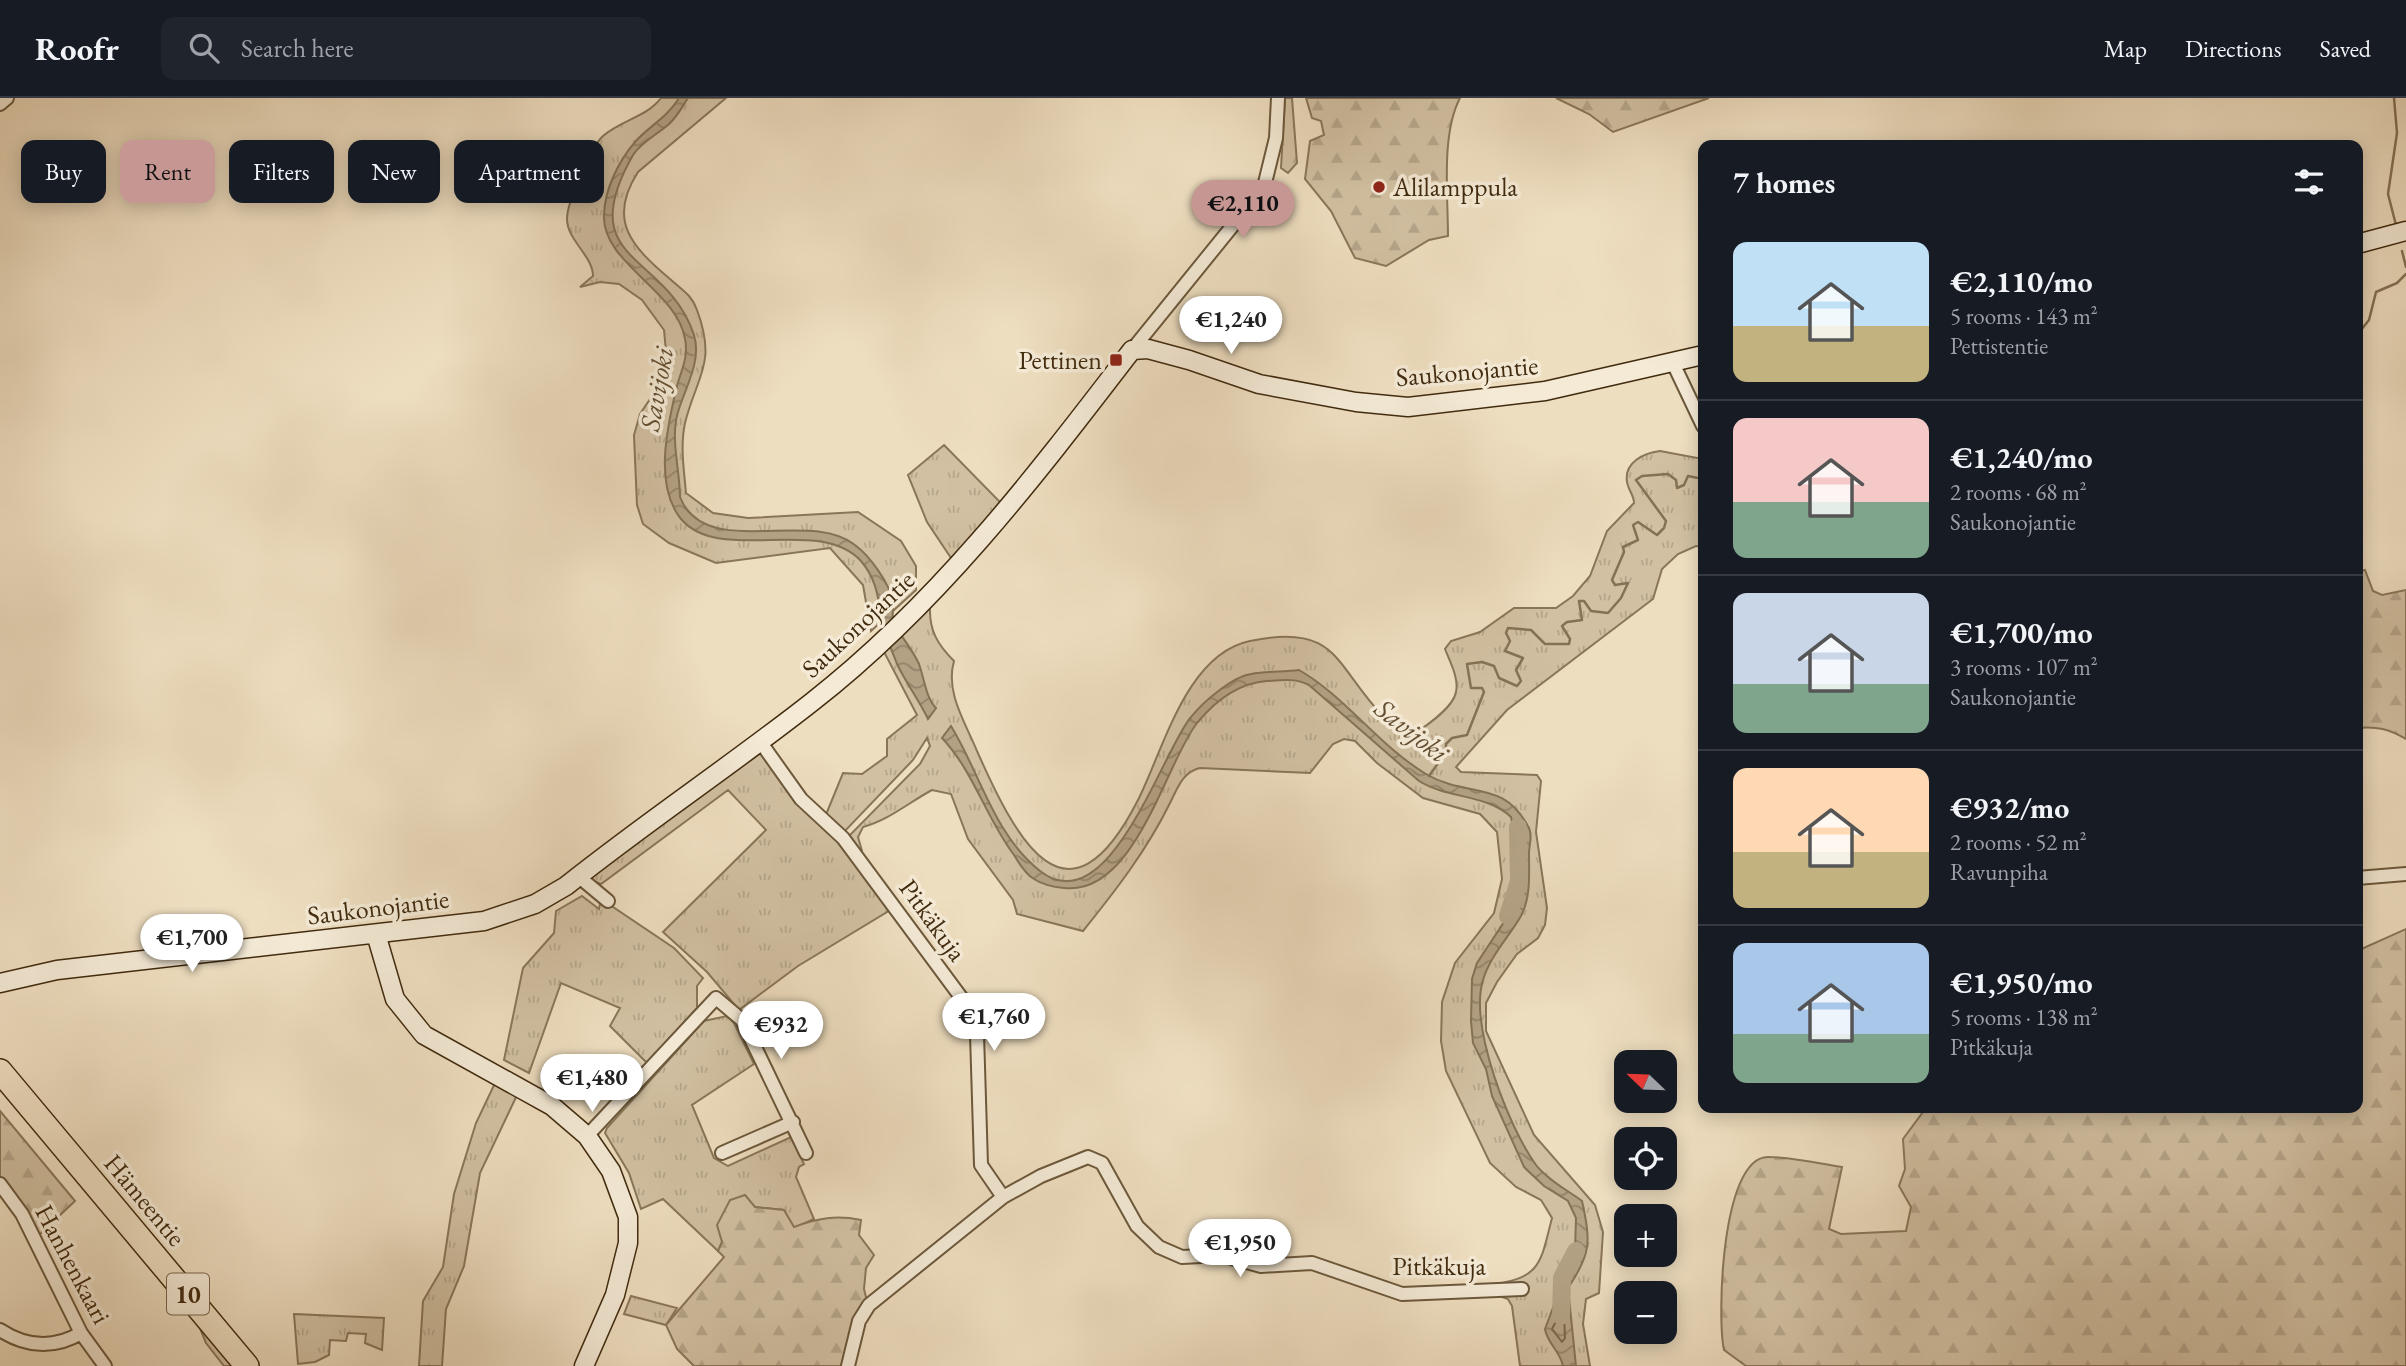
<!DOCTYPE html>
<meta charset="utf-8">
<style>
:root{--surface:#171b24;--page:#20242c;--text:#f1f3f6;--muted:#9ea1a6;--line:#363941;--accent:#c59692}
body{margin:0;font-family:"EB Garamond",serif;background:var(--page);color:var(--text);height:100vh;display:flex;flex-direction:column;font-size:26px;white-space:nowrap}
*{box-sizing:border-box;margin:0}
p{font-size:23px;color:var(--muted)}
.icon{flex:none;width:38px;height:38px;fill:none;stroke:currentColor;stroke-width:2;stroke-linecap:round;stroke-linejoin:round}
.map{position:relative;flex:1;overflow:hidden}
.details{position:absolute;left:1698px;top:42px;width:665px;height:973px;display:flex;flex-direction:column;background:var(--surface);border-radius:14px;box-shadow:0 4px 18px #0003}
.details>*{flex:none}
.top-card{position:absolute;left:21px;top:42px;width:665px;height:63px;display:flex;gap:14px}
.needle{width:46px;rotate:293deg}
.fabs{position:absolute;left:1614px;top:952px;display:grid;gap:14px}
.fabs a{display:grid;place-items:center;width:63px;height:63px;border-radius:14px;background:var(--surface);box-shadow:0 4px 18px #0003;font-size:35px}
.price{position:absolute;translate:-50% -60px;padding:0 16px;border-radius:24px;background:#fff;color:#222;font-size:23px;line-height:46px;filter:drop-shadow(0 2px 4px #0008)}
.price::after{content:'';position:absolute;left:50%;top:42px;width:21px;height:16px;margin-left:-10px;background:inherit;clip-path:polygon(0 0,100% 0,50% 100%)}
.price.selected{background:var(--accent);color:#111}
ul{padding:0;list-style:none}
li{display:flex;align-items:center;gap:21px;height:175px;padding:0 35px}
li+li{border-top:2px solid var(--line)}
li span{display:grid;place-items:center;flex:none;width:196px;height:140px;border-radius:14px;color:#555}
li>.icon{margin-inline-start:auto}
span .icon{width:84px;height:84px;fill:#fffc;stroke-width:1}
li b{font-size:30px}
h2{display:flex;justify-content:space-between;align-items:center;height:84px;padding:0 35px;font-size:30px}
.pill{padding:0 24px;border-radius:14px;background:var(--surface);box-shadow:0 4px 18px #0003;font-size:24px;line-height:63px}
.pill.selected{background:var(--accent);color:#111}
header{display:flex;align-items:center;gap:42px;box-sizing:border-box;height:98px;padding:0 35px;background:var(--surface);border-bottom:2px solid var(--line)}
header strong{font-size:33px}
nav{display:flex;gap:38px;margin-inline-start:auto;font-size:24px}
.search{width:490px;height:63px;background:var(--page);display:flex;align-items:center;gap:18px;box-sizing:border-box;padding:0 24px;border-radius:14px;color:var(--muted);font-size:26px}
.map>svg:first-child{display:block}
.grass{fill:url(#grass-tufts);stroke:#897658;stroke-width:2}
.forest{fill:url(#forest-firs);stroke:#897658;stroke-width:2}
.water{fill:url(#water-waves);stroke:#857255;stroke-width:2}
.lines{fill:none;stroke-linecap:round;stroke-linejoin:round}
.shore{stroke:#7a664a;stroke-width:2}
.stream{stroke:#857255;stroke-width:2.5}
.river{stroke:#b3a184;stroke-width:18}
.street-casing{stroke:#6c583b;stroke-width:16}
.secondary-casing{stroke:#412b0f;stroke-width:21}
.highway-casing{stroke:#412b0f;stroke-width:26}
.street{stroke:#f4ead6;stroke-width:12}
.secondary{stroke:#f4ead6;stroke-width:18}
.highway{stroke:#eedec0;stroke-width:23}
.poi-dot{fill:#8f2418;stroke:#f4ead6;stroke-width:2.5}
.labels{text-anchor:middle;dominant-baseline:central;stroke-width:7;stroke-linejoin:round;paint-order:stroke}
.shield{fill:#f4ead6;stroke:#77644b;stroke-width:2}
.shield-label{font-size:24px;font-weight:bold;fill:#412b0f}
.poi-label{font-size:26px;fill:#412b0f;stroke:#f4ead6;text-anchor:start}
.street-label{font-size:26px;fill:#412b0f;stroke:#f4ead6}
.water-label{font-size:28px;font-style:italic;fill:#634e32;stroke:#f4ead6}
</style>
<header>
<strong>Roofr</strong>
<div class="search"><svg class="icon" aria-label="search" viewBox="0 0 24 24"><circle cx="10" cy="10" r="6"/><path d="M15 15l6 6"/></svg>Search here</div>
<nav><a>Map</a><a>Directions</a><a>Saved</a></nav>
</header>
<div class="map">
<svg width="2406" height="1268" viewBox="0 0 2406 1268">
<defs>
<pattern id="grass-tufts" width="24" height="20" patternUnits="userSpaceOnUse" patternTransform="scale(1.75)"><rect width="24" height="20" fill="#d1c0a2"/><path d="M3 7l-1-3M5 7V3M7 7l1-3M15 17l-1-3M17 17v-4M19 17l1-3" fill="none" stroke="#b5a58a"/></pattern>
<pattern id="forest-firs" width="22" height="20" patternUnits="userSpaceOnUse" patternTransform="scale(1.75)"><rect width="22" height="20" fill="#d1c0a2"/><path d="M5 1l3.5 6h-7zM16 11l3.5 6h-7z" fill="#b5a58a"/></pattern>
<pattern id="water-waves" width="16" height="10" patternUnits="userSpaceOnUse" patternTransform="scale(1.75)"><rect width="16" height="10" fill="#b3a184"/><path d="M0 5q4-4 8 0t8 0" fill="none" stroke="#93836a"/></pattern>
</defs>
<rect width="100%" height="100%" fill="#eedec0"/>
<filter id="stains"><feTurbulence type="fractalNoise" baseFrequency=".00286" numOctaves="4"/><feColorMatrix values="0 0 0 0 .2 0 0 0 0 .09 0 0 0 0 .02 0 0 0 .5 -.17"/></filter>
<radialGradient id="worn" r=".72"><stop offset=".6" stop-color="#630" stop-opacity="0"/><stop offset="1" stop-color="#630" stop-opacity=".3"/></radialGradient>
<path class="grass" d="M661,0H726L638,74C607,122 631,148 670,181C682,192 692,197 697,212C717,266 697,277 685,325C680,348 684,372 686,395L713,415L748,420L858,414L901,443L916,468V492L871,533L863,487L830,450L716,465L669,445L643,426L637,407L634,337L640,316L652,298L660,277L666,254L664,232L642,202L619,186L600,184L580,189L593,178C593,158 567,142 567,121C567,104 591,49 603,38C621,22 647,19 661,0Z
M944,347L1000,404L984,428L951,460L927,424L908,377Z
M1660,353L1703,361V449L1696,448L1678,456L1662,471L1653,501L1507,612L1456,669L1461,674L1537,677L1541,683L1536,734L1547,810L1545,827L1538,840L1517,856L1497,884L1486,905V933L1534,1037L1595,1107L1603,1134L1599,1195L1586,1201L1583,1226L1590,1268H1520L1512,1208L1508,1201L1490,1195L1489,1187C1541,1180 1540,1167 1552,1120L1541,1102L1516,1089L1490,1065L1446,973L1441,943L1442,904L1455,865L1494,815L1502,781L1497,734L1480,716L1423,700L1377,665L1355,643L1344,641L1333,646L1310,675L1200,670C1183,674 1178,689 1170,705C1147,752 1116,792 1083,833L1017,816L1013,802L968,741L951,696L932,692C908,705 889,722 863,729L858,739L862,753L859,756L847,740L920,666L930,648L927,640L913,662L844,734L825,719L843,675L862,676L887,658V641L917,617L882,550L930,508C929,532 937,546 954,563C945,594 965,624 977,653C1016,741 1067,841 1138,702C1163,653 1186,556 1250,543C1340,524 1335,570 1384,619C1392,627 1399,636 1408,640C1422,631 1453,611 1456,594C1459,580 1450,564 1445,551L1451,543L1480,534L1514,510H1556L1573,498L1590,478L1607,433L1634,405C1634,397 1628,392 1627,384C1624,364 1644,355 1660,353Z
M759,650L835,737L892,811L798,868L739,912L707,874L663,834L766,732L728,692L601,786L591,782V777Z
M582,798L599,811L601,801L674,850L703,880L697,888V910L647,965L610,928L620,910L561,885L529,975L504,962L523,870L554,835L556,813Z
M727,918L734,925L754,966L692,1007L714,1060L728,1068L791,1039L804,1066L799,1069L796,1079L814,1121L794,1130L784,1112L755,1109L722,1144L718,1153L663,1101L641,1111L629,1075L605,1035L607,1030L704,923Z
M495,985L518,995L480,1075L464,1168L446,1211L442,1268H419L423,1203L443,1169L454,1096L476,1025Z
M631,1198L677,1210L666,1227L624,1216Z
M294,1216L384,1220L382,1252L365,1245L366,1236L348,1235L346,1243L330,1242L329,1257L315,1264L298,1266Z
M197,1223L238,1268H224L206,1245Z"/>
<path class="forest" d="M1285,0H1292L1297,65L1288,75L1281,70Z
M1306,0H1460C1441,36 1448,97 1448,138L1429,142L1386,168L1355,160L1331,113L1305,81L1310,43L1324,37L1321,23L1312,20Z
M1556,0H1709L1613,34L1589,16Z
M2365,472L2373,493L2382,497L2406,492V641C2389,631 2377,628 2357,630V474Z
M2406,831V1268H1746L1724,1252C1717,1220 1721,1059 1768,1059C1792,1059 1817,1065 1842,1069L1829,1131L1841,1136L1906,1133L1911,1109L1899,1088L1905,1071L1903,1041L1926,1010H2357V853Z
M0,1013L75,1103L35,1141L0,1086Z
M745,1097L755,1109L784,1112L794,1129C818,1120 836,1117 861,1122L859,1137L874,1157L866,1170L864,1191L867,1203L842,1268H694L677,1251L666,1227L724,1159L718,1153L722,1144L717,1127L730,1102Z"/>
<path class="water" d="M679,0H688C682,9 677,19 669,26C658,36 641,44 633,57C571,166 667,154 694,237C702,263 685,290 678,314C670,341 680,372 680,399C705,463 809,410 855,447C870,458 890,486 893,504C894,512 891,518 894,525C901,539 913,552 919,566C924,580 926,600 936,610L928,621C919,602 906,585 897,566C893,555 885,538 883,527C878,502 878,483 861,463C819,417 720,467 681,421C654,388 667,330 676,292C680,274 689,261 685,241C677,192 601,165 604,116C605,91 618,64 635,44C649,28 667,20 679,0Z
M1299,572C1346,599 1378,647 1426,676C1468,701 1503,680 1529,730C1533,739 1529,746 1529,755C1529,776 1531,799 1521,818C1509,839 1490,858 1483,882C1469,928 1509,1030 1536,1067C1548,1082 1567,1092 1582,1103C1591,1144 1591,1156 1568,1190L1576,1268H1563C1560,1253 1547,1245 1545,1231L1575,1151L1576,1120L1568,1103L1544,1088L1524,1069L1492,998L1486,971L1473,945L1471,923L1472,881L1477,865L1508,818L1517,794V751L1511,719C1487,696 1448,701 1419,683L1309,587C1295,580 1282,582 1267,583C1238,585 1216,602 1197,625C1165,666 1135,798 1064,790C1053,789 1043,787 1034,781C1025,776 1019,765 1014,757C986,720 974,674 942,640L951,628C980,675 994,737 1040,773C1109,827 1163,651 1191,619C1203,604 1232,579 1251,576C1266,573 1283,574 1299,572Z"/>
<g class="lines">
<path class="shore" d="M1561,1214L1564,1217L1565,1240L1562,1244L1552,1231Z"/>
<path class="stream" d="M2394,0L2397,35L2388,96L2396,127
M2402,153L2406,169
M2357,237L2369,222L2376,194L2397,185L2406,176
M1429,678L1446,654V646L1452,640L1467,637L1484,594L1482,590H1471L1467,566L1482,564L1494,568L1499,580L1517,588L1521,583L1516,572L1523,560L1505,553L1510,543L1506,535L1508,530L1531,532L1545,546H1569L1570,541L1562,528L1567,524L1582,522L1579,503H1584L1591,513L1608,515L1621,500L1628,485L1615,487L1612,482L1624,454L1623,449L1638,442L1633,427L1638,424L1657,437L1664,430L1666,423L1636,382L1642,378L1668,376L1676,382L1677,390L1684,387L1688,378L1703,381"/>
<path class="river" d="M1508,818L1519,783L1518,729
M1561,1218L1562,1180L1576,1153"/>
<defs>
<path id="street" d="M0,6L7,0
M1132,252L1264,89L1276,40L1278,0
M1673,265L1703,328
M759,642L801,701L843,740L966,906L977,936L981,1067L1003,1099L869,1207L859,1223L848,1268
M578,778L608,803
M2357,780L2406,776
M587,1038L716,900L742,922L806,1055
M722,1055L793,1024
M0,1086L22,1116L81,1235L105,1268
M1003,1099L1041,1078L1088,1059L1102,1065L1137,1128L1159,1149L1182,1159L1221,1157L1261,1168L1312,1165L1402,1196L1522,1191
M0,1232C26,1249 54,1251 81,1235"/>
<path id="secondary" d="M2357,146L2406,133
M376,836L395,901L424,937L552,1008L587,1038L611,1073L628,1119V1145L615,1197L584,1268
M0,885L57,872L484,823L535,806L566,788C646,724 732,667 812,604C938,506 1036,377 1132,252L1148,251L1189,262L1259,286L1356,304L1408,309L1545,293L1703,257"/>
<path id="highway" d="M0,973L247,1268"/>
</defs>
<use href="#street" class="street-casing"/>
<use href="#secondary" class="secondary-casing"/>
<use href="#highway" class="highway-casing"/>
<use href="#street" class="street"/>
<use href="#secondary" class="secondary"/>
<use href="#highway" class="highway"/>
</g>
<g class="poi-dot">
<circle cx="1379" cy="89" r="7"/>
<rect x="1109" y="255" width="14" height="14" rx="3.5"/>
</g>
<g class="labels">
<rect class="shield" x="167" y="1175.5" width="42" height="41" rx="5"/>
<g class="shield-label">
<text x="188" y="1196">10</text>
</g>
<g class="poi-label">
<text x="1393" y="89">Alilamppula</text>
<text x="1102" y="262" text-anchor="end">Pettinen</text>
</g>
<g class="street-label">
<text transform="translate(1467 273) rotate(-5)">Saukonojantie</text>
<text transform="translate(858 526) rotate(-43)">Saukonojantie</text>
<text transform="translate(378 809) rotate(-7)">Saukonojantie</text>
<text transform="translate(933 822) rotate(54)">Pitkäkuja</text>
<text transform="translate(145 1102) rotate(50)">Hämeentie</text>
<text transform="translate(73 1166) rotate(62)">Hanhenkaari</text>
<text x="1439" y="1168">Pitkäkuja</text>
</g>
<g class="water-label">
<text transform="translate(656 291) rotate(-80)">Savijoki</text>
<text transform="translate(1412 632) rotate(38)">Savijoki</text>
</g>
</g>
<rect width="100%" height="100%" filter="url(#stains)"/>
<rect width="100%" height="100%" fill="url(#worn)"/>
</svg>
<div class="fabs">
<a><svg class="needle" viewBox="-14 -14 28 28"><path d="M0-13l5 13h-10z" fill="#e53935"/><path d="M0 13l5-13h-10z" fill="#9ea1a6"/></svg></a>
<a><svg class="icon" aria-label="locate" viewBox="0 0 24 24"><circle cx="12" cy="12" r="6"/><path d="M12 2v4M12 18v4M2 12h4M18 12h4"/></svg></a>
<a>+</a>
<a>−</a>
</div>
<b class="price selected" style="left:1243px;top:142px">€2,110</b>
<b class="price" style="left:1231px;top:258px">€1,240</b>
<b class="price" style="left:192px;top:876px">€1,700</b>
<b class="price" style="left:994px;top:955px">€1,760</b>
<b class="price" style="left:781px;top:963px">€932</b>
<b class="price" style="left:592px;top:1016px">€1,480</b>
<b class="price" style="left:1240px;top:1181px">€1,950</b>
<div class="top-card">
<a class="pill">Buy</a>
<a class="pill selected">Rent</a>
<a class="pill">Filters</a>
<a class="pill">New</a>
<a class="pill">Apartment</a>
</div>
<section class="details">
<h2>7 homes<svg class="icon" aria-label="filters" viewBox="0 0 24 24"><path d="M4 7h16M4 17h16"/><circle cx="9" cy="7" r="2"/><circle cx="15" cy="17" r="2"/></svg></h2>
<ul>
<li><span style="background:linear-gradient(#bfe0f5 60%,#c2b280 0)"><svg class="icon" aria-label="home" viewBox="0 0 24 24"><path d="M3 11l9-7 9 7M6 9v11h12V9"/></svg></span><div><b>€2,110/mo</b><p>5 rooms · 143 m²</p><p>Pettistentie</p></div></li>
<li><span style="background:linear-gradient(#f6c9c9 60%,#7fa58c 0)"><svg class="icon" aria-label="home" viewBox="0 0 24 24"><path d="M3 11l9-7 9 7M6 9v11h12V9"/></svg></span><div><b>€1,240/mo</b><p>2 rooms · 68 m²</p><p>Saukonojantie</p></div></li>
<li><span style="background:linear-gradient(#c9d6e8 65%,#7fa58c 0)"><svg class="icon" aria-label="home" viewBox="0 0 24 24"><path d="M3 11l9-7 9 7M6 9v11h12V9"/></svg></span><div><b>€1,700/mo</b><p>3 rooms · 107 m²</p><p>Saukonojantie</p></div></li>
<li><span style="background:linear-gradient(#ffd9b3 60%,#c2b280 0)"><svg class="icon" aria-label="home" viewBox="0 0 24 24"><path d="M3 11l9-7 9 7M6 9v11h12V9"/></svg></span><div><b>€932/mo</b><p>2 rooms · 52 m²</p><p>Ravunpiha</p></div></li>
<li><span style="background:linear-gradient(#a9c7e8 65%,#7fa58c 0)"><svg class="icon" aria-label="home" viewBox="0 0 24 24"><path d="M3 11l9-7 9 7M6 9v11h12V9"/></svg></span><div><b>€1,950/mo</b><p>5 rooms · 138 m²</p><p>Pitkäkuja</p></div></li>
</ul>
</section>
</div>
